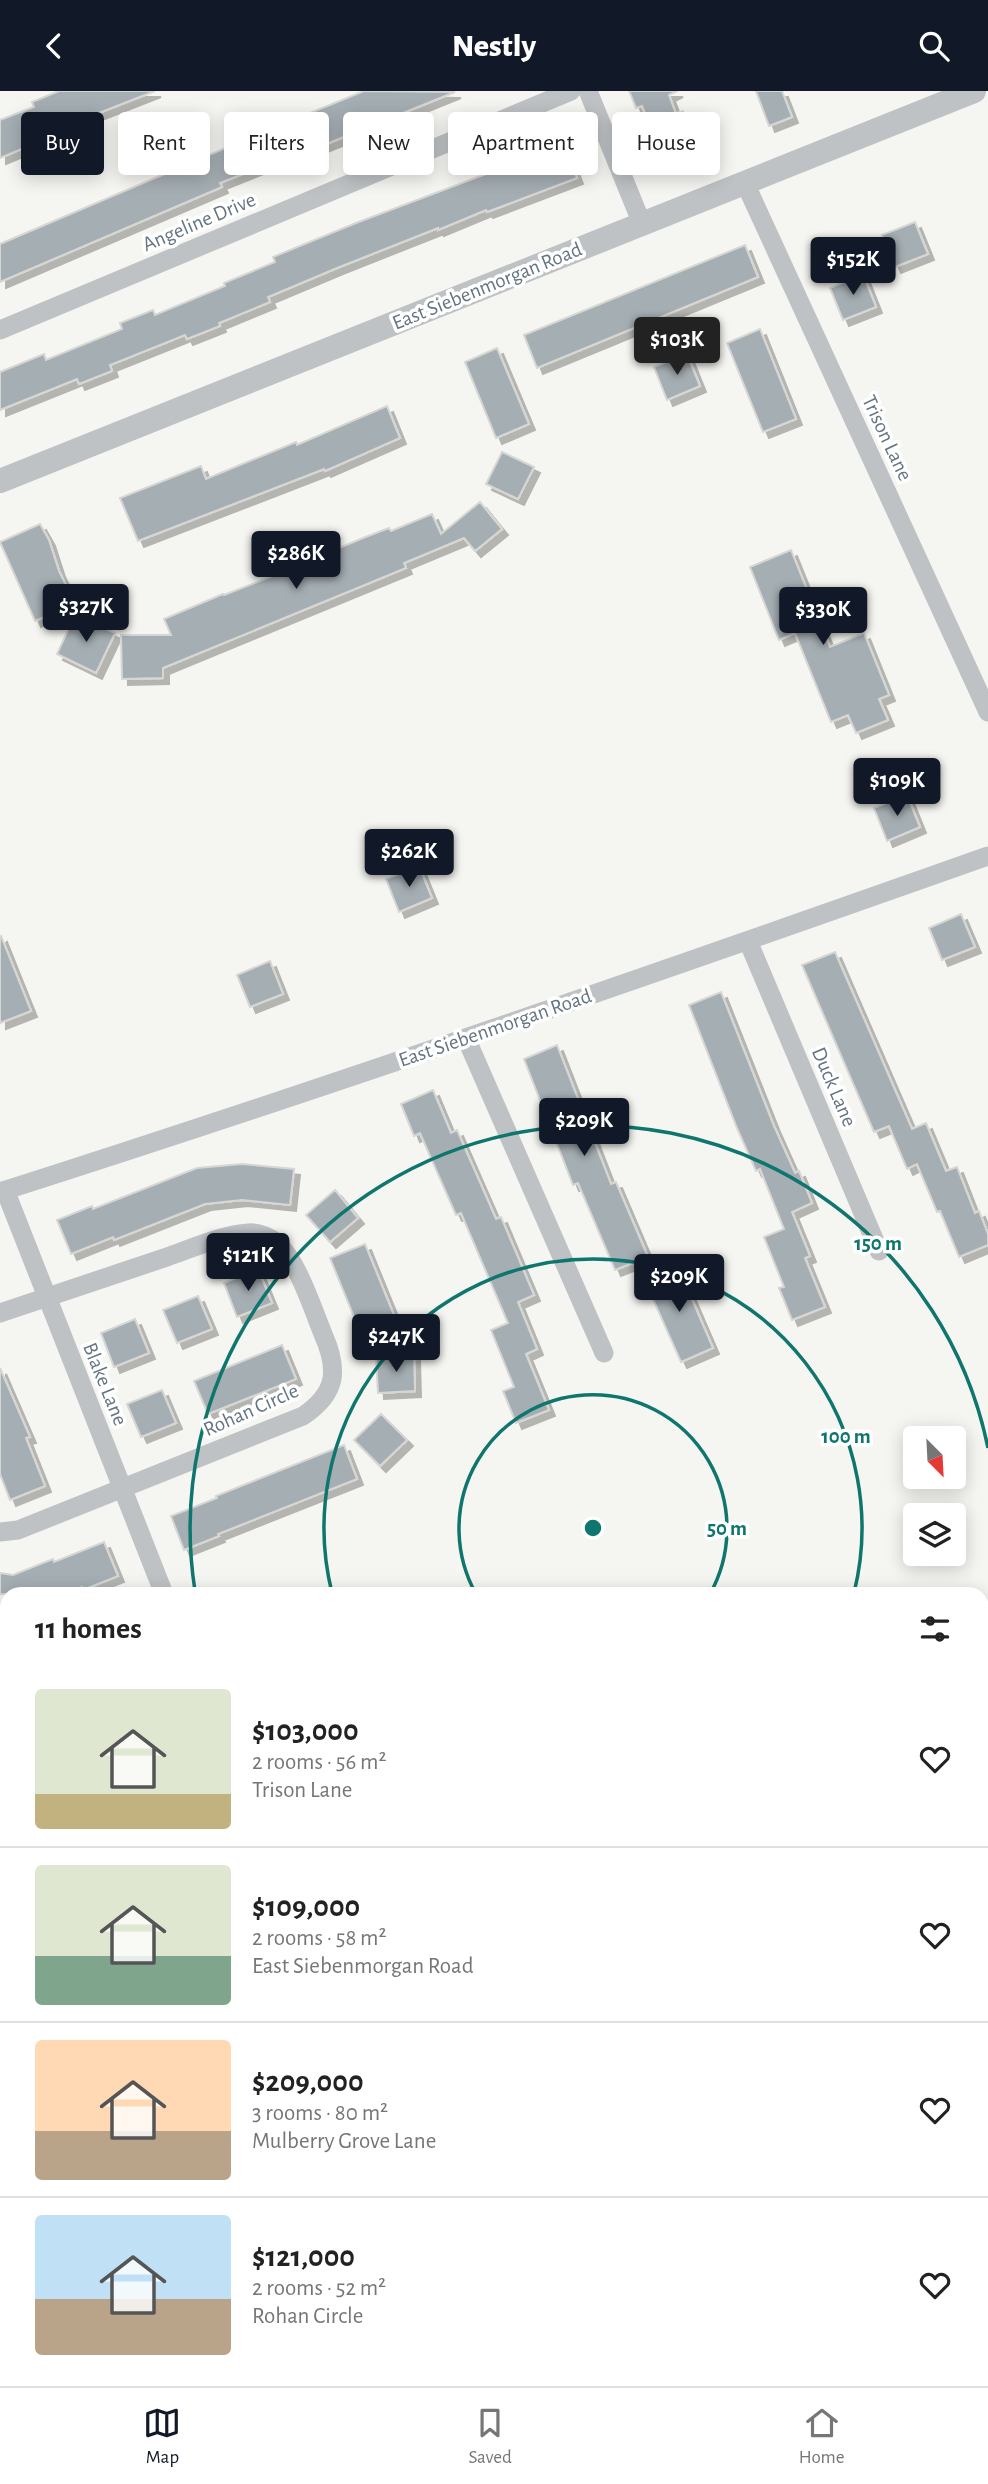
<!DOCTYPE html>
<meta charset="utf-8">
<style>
:root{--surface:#fff;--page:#f2f2f2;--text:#222;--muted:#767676;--line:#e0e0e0;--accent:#111827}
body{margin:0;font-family:"Alegreya Sans",sans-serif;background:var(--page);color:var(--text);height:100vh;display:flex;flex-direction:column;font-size:26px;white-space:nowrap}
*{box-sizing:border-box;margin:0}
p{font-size:23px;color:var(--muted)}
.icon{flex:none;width:38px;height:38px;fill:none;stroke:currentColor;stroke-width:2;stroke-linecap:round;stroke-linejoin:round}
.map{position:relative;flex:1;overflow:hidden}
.panel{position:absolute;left:0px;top:1496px;width:989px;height:800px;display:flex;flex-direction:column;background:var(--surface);border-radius:21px 21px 0 0;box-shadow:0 4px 18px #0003}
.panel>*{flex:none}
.guide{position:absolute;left:21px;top:21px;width:947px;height:63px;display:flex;gap:14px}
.needle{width:46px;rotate:156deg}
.tools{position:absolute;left:903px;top:1335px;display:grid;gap:14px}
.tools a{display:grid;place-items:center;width:63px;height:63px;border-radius:7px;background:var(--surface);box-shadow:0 4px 18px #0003;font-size:35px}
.price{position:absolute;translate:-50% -60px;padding:0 16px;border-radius:7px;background:var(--accent);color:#fff;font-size:23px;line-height:46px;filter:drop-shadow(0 2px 4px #0008)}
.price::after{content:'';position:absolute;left:50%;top:42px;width:21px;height:16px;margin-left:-10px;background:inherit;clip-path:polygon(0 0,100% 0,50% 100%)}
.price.active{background:#222;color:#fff}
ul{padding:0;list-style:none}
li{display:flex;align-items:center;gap:21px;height:175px;padding:0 35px}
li+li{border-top:2px solid var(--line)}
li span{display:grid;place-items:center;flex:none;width:196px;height:140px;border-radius:7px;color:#555}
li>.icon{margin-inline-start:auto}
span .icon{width:84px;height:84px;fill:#fffc;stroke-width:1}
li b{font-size:30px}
h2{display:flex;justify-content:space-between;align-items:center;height:84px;padding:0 35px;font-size:30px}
.chip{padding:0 24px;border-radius:7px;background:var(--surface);box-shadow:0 4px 18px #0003;font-size:24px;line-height:63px}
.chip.active{background:var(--accent);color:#fff}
header{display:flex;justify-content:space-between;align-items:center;height:91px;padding:0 35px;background:var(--accent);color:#fff;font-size:32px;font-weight:800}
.tabs{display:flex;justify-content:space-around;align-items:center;height:98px;border-top:2px solid var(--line);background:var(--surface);font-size:19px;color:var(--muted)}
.tabs a{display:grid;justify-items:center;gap:4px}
.tabs .active{color:var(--accent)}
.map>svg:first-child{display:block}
.building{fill:#a5aeb3;stroke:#d6d6d4;stroke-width:2;filter:url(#shadow)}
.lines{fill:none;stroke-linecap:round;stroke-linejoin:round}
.minor{stroke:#bec2c5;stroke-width:19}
.tertiary{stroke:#bec2c5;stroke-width:24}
.ring{fill:none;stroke:#0f766e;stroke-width:3.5}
.labels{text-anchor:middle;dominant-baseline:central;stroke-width:7;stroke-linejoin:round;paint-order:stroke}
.street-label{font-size:21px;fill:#647582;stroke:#fff}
.centre{fill:#0f766e;stroke:#fff;stroke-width:3.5}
.ring-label{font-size:21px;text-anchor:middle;font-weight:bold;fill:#0f766e;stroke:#fff;stroke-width:7;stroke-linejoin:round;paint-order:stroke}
</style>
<header><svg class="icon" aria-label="back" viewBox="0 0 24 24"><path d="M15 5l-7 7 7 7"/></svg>Nestly<svg class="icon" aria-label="search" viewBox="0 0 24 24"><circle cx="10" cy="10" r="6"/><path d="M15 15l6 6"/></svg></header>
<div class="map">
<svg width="988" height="2295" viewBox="0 0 988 2295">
<defs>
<filter id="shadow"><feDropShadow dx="6" dy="6" stdDeviation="0" flood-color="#0004"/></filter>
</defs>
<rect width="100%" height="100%" fill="#f5f5f1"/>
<path class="building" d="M59,0H155L27,50L29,55L0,67V29L34,16L32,11Z
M364,0L455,1L287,69L285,66L220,92L222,96L0,191V153L228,56L226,52L259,39L261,42Z
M629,0H677L669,4L676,23L683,20L696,52L663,66L642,15L636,17Z
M756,0H782L792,26L769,35Z
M564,54L577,87L487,121L486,119L438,139V137L337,177L268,206L270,211L219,232L220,235L187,248L185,244L110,274L112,280L79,293L77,288L0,319V281L44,263L46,269L122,238L120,232L153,219L155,224L225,195L224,192L275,171L273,166L356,132L507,75L508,78Z
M915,131L928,163L895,176L882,144Z
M745,154L758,186L537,277L524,244Z
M863,183L876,216L843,229L830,197Z
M760,238L796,328L763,341L727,252Z
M497,257L529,333L496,347L465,271Z
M687,263L700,295L667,309L654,276Z
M387,315L400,347L325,380L324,378L138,450L120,407L201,375L206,388L296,351L297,354Z
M502,361L534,376L518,408L486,393Z
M480,411L502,438L475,460L464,447L404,472L406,477L163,577V587L122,588L121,544H171L164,528L223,503L224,504L270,486L363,447L389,437L391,440L432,423L441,443Z
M40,433L49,449L59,480L75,513L35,530L0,451Z
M791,459L830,556L864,542L889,604L879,608L888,629L856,642L848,624L831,631L795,542L779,549L750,476Z
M75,524L115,542L96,582L57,563Z
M907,704L920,736L887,750L874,717Z
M419,775L432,807L399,821L386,788Z
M961,823L975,856L942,869L929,837Z
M1,845L31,920L0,932V846Z
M835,861L912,1038L926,1032L946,1080L957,1076L975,1122L979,1120L988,1143V1154L959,1166L940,1120L937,1121L917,1073L907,1078L889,1035L874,1041L802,874Z
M270,870L283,903L250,916L237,884Z
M721,901L774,1035L795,1082L799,1080L812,1112L792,1121L810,1165L805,1167L825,1216L792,1229L779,1197L784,1196L764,1146L784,1138L760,1078L756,1080L737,1037L689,914Z
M557,954L611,1093L616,1091L648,1166L615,1179L578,1092L573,1094L524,968Z
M433,999L451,1042L457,1039L496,1128L501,1126L534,1204L518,1211L537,1258L526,1263L549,1319L516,1332L503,1300L514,1296L491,1239L508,1232L461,1122L456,1124L420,1042L414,1045L401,1013Z
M242,1073L294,1078L290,1114L242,1109L205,1113L114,1149L113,1146L71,1163L57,1129L92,1115L93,1118L197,1077Z
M335,1099L358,1127L330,1151L306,1124Z
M365,1153L400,1239L365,1253L330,1167Z
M678,1176L713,1257L681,1271L645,1190Z
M258,1178L272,1212L237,1226L224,1192Z
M198,1205L212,1238L177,1252L163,1219Z
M135,1228L149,1262L114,1276L101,1242Z
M282,1254L296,1288L208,1323L194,1290Z
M414,1264L415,1300L378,1302L376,1266Z
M0,1277L30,1346L26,1347L45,1395L10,1409L0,1383Z
M162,1299L176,1332L141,1346L127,1313Z
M381,1323L407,1349L380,1375L354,1349Z
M344,1354L357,1388L218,1443L219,1445L184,1459L171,1425L217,1407L216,1405Z
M104,1451L118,1485L83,1499L82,1496L63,1503H0V1482L13,1484L53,1468L54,1471Z"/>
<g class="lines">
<path class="minor" d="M588,0L642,133
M745,92L988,621
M0,239L571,0
M748,850L879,1160
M466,947L604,1262
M5,1099L164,1503
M0,1101C332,995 660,881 988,765
M0,1222C55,1203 111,1185 167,1166C190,1158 225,1143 248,1142C254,1141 264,1144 269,1147C295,1159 312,1217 323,1243C339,1279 337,1302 303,1325L18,1439L0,1441
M0,1759L7,1756
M0,2084L7,2081
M415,2289L417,2295
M52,2295L67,2289"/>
<path class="tertiary" d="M0,390L974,0"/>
</g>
<g class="ring">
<path d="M476 1503A134 134 0 1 1 710 1503"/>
<path d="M332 1502A269 269 0 1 1 854 1502"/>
<path d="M988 1517A403 403 0 0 1 982 1541M195 1500A403 403 0 0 1 988 1357"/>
</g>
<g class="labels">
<g class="street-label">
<text transform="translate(199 131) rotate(-23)">Angeline Drive</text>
<text transform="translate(487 195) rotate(-22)">East Siebenmorgan Road</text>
<text transform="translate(887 347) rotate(65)">Trison Lane</text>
<text transform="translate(495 937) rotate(-19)">East Siebenmorgan Road</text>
<text transform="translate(834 996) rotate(67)">Duck Lane</text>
<text transform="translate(105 1293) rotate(68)">Blake Lane</text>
<text transform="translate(251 1319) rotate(-24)">Rohan Circle</text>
</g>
</g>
<circle cx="593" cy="1437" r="10" class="centre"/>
<g class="ring-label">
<text x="878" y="1159">150 m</text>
<text x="846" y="1352">100 m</text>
<text x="727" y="1444">50 m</text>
</g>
</svg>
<div class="tools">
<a><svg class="needle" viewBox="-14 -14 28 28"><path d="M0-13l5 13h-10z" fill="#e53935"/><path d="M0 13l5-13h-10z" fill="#767676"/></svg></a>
<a><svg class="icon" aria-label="layers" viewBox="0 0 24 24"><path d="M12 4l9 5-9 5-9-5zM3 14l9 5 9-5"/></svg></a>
</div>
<b class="price" style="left:853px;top:206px">$152K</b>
<b class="price active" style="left:677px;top:286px">$103K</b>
<b class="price" style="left:296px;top:500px">$286K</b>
<b class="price" style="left:86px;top:553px">$327K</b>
<b class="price" style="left:823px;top:556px">$330K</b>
<b class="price" style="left:897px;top:727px">$109K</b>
<b class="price" style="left:409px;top:798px">$262K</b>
<b class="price" style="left:584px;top:1067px">$209K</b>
<b class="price" style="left:248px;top:1202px">$121K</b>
<b class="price" style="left:679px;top:1223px">$209K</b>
<b class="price" style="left:396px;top:1283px">$247K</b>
<div class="guide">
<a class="chip active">Buy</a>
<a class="chip">Rent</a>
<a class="chip">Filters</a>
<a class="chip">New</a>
<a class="chip">Apartment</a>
<a class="chip">House</a>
</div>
<section class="panel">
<h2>11 homes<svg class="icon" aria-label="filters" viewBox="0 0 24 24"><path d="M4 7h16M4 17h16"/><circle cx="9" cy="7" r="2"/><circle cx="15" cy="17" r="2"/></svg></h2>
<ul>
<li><span style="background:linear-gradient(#dfe7d0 75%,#c2b280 0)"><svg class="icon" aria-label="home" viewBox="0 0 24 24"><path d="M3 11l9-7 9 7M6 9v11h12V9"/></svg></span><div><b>$103,000</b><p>2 rooms · 56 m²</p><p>Trison Lane</p></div><svg class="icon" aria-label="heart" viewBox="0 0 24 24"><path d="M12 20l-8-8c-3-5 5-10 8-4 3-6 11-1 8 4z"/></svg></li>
<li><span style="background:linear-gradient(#dfe7d0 65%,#7fa58c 0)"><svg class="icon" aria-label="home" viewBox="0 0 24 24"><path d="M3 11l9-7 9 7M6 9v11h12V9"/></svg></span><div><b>$109,000</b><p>2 rooms · 58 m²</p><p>East Siebenmorgan Road</p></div><svg class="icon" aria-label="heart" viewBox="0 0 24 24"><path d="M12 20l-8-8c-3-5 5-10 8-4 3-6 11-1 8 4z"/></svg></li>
<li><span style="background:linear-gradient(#ffd9b3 65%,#b9a48a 0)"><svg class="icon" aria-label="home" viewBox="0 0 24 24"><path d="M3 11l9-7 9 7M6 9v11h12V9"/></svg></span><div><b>$209,000</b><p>3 rooms · 80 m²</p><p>Mulberry Grove Lane</p></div><svg class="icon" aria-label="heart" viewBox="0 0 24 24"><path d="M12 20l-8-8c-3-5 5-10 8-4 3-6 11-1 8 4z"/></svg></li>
<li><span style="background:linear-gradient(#bfe0f5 60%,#b9a48a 0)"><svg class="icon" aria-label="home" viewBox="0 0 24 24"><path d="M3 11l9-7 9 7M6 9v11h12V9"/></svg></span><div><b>$121,000</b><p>2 rooms · 52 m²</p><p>Rohan Circle</p></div><svg class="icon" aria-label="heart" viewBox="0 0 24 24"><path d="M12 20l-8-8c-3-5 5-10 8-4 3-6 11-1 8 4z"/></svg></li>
</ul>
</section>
</div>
<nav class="tabs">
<a class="active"><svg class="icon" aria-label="map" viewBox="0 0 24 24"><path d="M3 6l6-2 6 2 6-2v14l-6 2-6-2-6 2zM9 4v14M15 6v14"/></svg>Map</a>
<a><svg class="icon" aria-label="saved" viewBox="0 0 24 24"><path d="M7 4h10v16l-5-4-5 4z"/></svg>Saved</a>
<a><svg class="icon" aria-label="home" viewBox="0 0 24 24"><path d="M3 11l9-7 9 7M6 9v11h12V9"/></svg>Home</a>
</nav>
